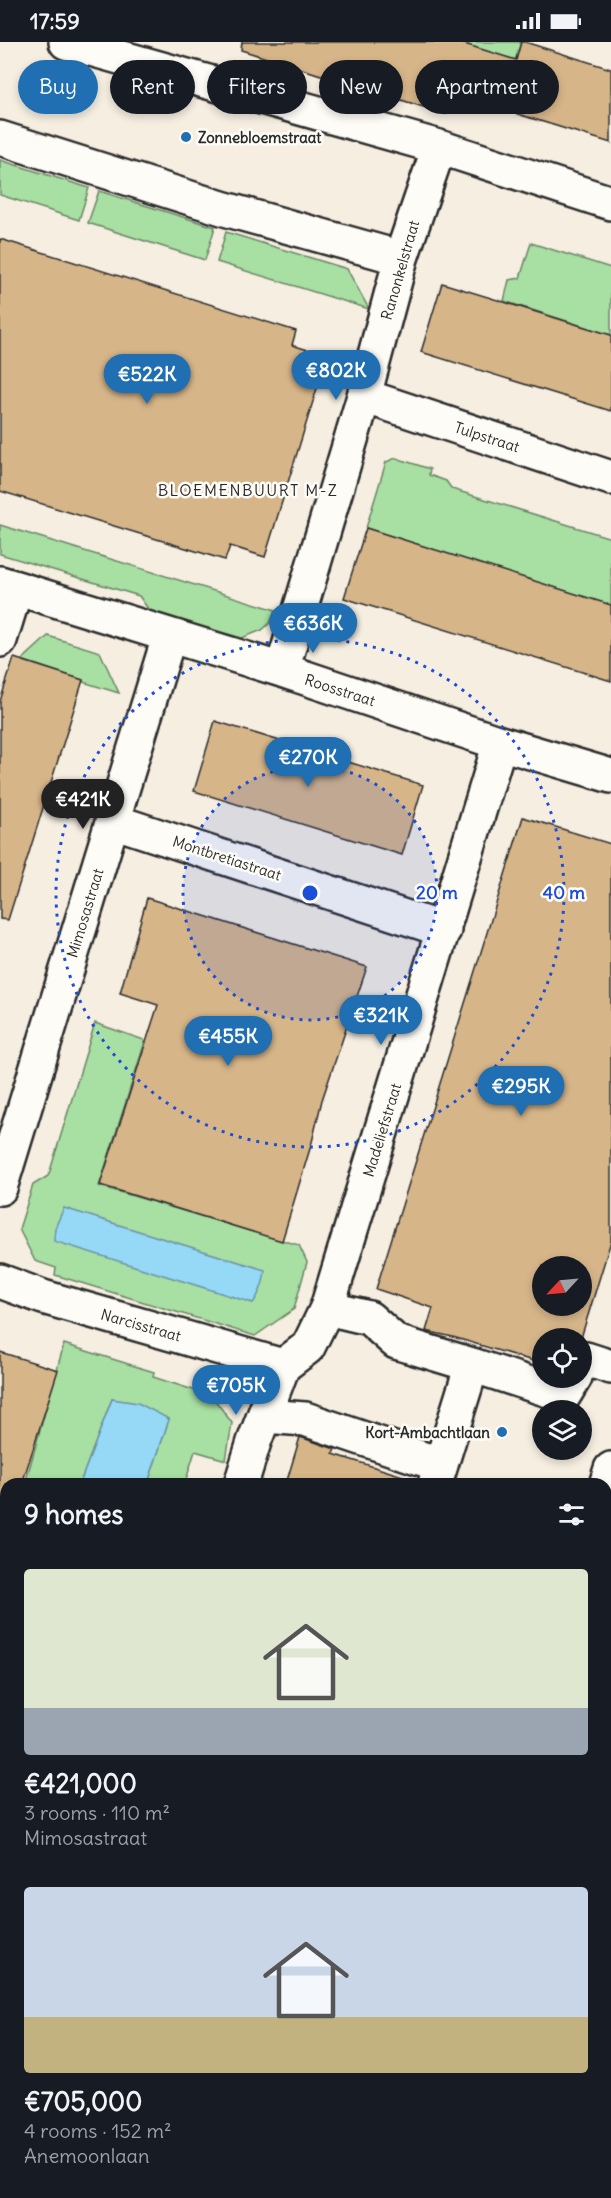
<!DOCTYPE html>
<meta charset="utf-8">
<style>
:root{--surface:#171b24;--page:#20242c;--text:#f1f3f6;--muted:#9ea1a6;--accent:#1f6fb2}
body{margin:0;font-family:Delius,sans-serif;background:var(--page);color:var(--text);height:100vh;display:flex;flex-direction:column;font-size:22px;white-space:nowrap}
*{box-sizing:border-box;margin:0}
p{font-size:20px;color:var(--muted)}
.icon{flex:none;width:33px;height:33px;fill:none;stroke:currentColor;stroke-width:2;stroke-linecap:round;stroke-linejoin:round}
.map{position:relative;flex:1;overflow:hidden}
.panel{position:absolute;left:0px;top:1436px;width:612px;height:722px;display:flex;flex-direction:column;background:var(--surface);border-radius:18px 18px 0 0;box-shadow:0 3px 9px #0003}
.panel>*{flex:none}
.banner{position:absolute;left:18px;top:18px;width:576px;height:54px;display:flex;gap:12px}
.needle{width:39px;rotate:244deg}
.fabs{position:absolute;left:532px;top:1214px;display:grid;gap:12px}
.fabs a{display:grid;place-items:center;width:60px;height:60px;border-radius:50%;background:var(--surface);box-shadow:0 3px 9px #0003;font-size:30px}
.price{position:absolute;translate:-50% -51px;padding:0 14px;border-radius:21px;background:var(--accent);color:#fff;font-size:20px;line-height:39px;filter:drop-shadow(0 2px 3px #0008)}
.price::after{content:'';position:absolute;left:50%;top:36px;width:18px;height:14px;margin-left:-9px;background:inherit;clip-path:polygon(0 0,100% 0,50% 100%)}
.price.selected{background:#222;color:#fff}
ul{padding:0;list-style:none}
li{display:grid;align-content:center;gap:12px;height:318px;padding:0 24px}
li span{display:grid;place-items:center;height:186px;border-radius:6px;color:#555}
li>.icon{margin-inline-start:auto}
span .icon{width:108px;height:108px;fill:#fffc;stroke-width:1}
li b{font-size:26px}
h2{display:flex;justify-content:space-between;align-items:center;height:72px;padding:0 24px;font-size:26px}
.chip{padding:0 21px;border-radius:27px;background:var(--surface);box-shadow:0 3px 9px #0003;font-size:21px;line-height:54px}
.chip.selected{background:var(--accent);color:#fff}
.status{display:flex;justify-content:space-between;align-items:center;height:42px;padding:0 30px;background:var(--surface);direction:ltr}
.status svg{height:16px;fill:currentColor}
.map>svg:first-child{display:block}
.green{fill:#a8dfa2;stroke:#6a8566;stroke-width:1.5}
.water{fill:#95d9f7;stroke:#6b93a5;stroke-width:1.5}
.building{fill:#d6b589;stroke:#2b2b2b;stroke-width:1.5;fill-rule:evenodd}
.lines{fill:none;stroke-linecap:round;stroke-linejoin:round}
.minor-casing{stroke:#2b2b2b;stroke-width:38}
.minor{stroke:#fdfcf7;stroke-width:33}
.ring{fill:none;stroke:#1d4ed8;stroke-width:3;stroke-dasharray:3 6}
.poi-dot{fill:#1f6fb2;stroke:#fdfcf7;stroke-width:2}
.labels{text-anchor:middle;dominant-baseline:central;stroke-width:5;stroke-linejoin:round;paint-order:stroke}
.poi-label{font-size:15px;font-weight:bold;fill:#2b2b2b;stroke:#fdfcf7;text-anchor:start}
.street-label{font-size:15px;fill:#2b2b2b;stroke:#fdfcf7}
.neighbourhood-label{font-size:16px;letter-spacing:1.5px;fill:#2b2b2b;stroke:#fdfcf7}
.centre{fill:#1d4ed8;stroke:#fdfcf7;stroke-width:3}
.ring-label{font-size:18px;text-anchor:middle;font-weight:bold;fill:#1d4ed8;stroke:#fdfcf7;stroke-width:5;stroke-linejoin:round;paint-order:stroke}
</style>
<div class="status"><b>17:59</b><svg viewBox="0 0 49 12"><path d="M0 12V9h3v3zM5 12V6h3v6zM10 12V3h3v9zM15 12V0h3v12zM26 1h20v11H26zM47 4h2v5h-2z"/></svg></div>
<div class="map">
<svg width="611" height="2156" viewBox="0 0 611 2156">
<rect width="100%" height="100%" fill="#f5eee1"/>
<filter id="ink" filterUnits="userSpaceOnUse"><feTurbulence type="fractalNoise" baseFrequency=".0167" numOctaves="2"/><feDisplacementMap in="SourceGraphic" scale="12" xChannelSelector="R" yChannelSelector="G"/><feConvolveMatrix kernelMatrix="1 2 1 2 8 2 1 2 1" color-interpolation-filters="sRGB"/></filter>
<g filter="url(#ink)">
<path class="green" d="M469,0H521L500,67L453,52Z
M0,118L89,146L79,178L0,153Z
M99,149L215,185L205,218L88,181Z
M226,190L347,227L369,267L217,220Z
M531,201L611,226V293L504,259L509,238L520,236Z
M396,416L430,427L429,433L446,439L451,446L455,448L611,496V563L366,486L386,420Z
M0,483L276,568L270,581L262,588L242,596L151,571L139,554L0,512Z
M48,594L100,610L119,651L83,640V638L22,618Z
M95,981L144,998V1003L99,1144L299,1203L307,1220L294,1267L255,1294L55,1233L56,1226L35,1219L19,1187L33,1143L48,1134L50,1129Z
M64,1302L154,1330L153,1335L212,1354L232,1381L226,1418L195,1409L185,1441H148L169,1377L112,1357L80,1441L25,1442Z
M6,1505V1684L0,1704V1525Z
M6,1892V2045L0,2065V1911Z
M316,2151H507L523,2156H332Z"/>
<path class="water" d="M64,1166L265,1228C264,1241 261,1250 253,1261L54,1199L55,1186Z
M112,1357L138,1361L169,1377L148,1441H80Z
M6,1684V1892L0,1911V1704Z"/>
<path class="building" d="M242,0H458L516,18L521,0H525L611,27V101L453,52L446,72L241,8Z
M0,197L296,289L292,303L327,314L265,515L230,504L225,518L0,449Z
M442,241L611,293V369L421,310Z
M366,486L611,563V639L344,556Z
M14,616L83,638L8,878L0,877V659Z
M215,679L423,743L402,813L194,749Z
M523,775L611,802V1199L581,1296H543V1322L453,1295L426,1289L433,1266L376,1247ZM543,1224H582V1263H543Z
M147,856L367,925L322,1058L312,1100L282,1199L100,1143L158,963L120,951Z
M0,1310L58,1328L22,1442H6V1488L0,1487Z
M300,1395L335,1407L333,1412L403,1434L402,1442H286Z"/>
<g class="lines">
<defs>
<path id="minor" d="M66,0L439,105L611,161
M0,96L225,167L401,216
M364,354L611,436
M0,541L282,628L500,701L611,734
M0,598L16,546
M282,628L364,354L401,216L439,105
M113,779L444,888
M0,1146L169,595
M0,1239L43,1255L283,1324
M327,1266L369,1276L396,1300L472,1323
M283,1324L308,1305L327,1266L500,701
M582,1324L586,1317L611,1325
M264,1374L305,1377L441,1423
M241,1442L254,1400L283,1324
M435,1442L472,1323L564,1353L575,1335
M606,1443L611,1427
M606,1743L611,1741
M606,1865L611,1870
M606,2120L611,2122
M0,2149L6,2131"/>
</defs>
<use href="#minor" class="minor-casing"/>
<use href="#minor" class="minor"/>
</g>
</g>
<circle cx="310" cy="851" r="127" fill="#1d4ed8" fill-opacity=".12"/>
<g class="ring">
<circle cx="310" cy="851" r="127"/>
<circle cx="310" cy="851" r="254"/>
</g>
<g class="poi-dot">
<circle cx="186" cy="95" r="6"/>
<circle cx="502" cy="1390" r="6"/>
</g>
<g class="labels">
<g class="poi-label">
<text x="198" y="95">Zonnebloemstraat</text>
<text x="490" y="1390" text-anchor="end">Kort-Ambachtlaan</text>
</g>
<g class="street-label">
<text transform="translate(400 228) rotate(-74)">Ranonkelstraat</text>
<text transform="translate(487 395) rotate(18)">Tulpstraat</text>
<text transform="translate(340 648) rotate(18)">Roosstraat</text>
<text transform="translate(227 816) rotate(18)">Montbretiastraat</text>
<text transform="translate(85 871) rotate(-73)">Mimosastraat</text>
<text transform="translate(382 1088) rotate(-73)">Madeliefstraat</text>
<text transform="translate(141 1283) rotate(16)">Narcisstraat</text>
</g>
<g class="neighbourhood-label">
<text x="248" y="448">BLOEMENBUURT M-Z</text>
</g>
</g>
<circle cx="310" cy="851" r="9" class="centre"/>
<g class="ring-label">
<text x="437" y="857">20 m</text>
<text x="564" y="857">40 m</text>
</g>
</svg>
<div class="fabs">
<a><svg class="needle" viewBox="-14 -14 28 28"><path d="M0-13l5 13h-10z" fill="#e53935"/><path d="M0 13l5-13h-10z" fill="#9ea1a6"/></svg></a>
<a><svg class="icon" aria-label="locate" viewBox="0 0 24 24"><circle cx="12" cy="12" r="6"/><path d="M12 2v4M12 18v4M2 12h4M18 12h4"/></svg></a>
<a><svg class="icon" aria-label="layers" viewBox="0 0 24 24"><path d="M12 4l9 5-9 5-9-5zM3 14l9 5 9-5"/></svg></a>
</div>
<b class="price" style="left:336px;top:359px">€802K</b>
<b class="price" style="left:147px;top:363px">€522K</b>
<b class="price" style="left:313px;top:612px">€636K</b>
<b class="price" style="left:308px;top:746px">€270K</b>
<b class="price selected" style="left:83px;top:788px">€421K</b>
<b class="price" style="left:381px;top:1004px">€321K</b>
<b class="price" style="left:228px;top:1025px">€455K</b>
<b class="price" style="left:521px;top:1075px">€295K</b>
<b class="price" style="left:236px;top:1374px">€705K</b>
<div class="banner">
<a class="chip selected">Buy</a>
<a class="chip">Rent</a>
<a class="chip">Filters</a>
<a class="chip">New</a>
<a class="chip">Apartment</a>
</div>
<section class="panel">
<h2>9 homes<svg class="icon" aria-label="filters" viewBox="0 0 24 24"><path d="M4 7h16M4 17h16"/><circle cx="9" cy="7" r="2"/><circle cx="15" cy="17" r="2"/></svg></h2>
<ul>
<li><span style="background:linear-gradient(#dfe7d0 75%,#9aa5b1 0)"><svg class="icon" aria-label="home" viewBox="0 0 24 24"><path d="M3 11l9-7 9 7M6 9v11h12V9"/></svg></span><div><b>€421,000</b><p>3 rooms · 110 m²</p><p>Mimosastraat</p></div></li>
<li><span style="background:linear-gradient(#c9d6e8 70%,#c2b280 0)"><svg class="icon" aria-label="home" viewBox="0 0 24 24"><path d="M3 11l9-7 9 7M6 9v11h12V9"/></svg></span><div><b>€705,000</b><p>4 rooms · 152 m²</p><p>Anemoonlaan</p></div></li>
</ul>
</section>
</div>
